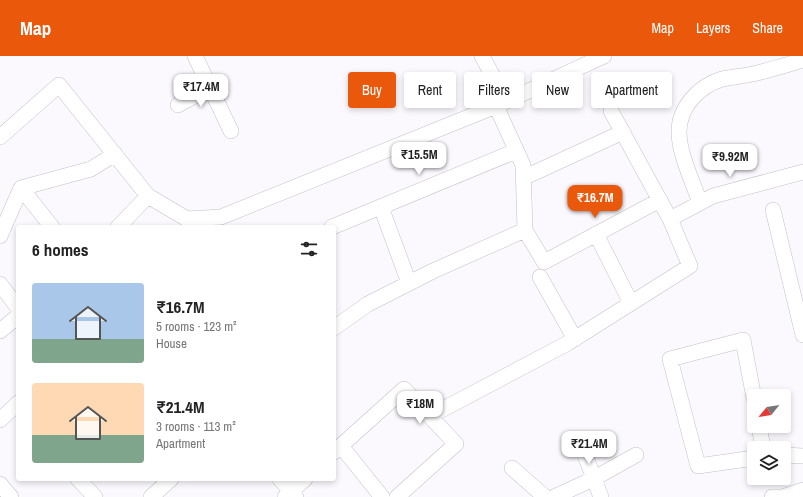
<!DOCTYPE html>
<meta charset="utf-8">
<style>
:root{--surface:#fff;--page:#f2f2f2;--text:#222;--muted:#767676;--accent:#ea580c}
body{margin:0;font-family:"Archivo Narrow",sans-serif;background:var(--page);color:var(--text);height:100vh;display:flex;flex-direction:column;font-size:15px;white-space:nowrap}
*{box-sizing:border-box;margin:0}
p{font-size:13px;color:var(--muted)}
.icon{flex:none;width:22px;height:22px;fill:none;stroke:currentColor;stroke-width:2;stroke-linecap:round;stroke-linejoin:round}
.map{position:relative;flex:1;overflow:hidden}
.drawer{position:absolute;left:16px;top:169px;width:320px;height:256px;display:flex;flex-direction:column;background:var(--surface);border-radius:4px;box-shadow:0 2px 6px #0003}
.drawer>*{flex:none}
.guide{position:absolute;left:348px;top:16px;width:380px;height:36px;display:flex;gap:8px}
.needle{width:26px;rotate:240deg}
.tools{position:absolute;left:747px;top:333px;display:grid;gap:8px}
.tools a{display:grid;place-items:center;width:44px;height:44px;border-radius:4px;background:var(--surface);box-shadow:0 2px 6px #0003;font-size:20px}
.price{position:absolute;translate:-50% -34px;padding:0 9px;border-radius:8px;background:#fff;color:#222;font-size:13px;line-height:26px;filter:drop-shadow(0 1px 2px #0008)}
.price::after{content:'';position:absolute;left:50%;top:24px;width:12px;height:9px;margin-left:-6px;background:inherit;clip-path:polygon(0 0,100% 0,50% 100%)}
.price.current{background:var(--accent);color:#fff}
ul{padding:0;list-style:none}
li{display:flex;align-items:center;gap:12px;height:100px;padding:0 16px}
li span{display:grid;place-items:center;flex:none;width:112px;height:80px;border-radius:4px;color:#555}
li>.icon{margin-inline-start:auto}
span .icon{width:48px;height:48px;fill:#fffc;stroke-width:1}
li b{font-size:17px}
h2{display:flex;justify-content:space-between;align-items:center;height:48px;padding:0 16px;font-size:17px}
.chip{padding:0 14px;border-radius:4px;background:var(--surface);box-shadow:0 2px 6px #0003;font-size:14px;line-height:36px}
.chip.current{background:var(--accent);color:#fff}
header{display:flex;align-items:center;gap:24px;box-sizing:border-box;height:56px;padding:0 20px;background:var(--accent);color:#fff}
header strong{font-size:19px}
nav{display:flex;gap:22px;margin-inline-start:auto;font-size:14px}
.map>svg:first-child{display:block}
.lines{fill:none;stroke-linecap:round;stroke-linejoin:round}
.minor-casing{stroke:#c4c0c7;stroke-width:16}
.minor{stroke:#fff;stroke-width:15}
</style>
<header>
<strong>Map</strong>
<nav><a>Map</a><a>Layers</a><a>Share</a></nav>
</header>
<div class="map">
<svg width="803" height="441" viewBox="0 0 803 441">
<rect width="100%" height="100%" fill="#fbf8fe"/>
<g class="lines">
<defs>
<path id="minor" d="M195,0L231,75
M482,0L506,45
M178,49L211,31
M496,50L523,109L525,174L544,206L660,144
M0,81L59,29L148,140L187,163L221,161L496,50L604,0
M523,122L623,76
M21,132L52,171
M700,147C693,126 679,98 679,76C679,51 699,30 722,23C732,21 743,20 753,18C770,14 786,9 803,4
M381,151L409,227
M773,154L803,279
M670,163L713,140L803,116
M118,171L148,140
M332,171L516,95
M596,178L631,247
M0,180L21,132L91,113L115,98
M540,221L575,283
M0,228L18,252
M334,272L368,248L433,215L525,174
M0,275L18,260
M754,342L743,284L670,303L698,410L754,402
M430,360L568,287L690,210L670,163L611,55
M0,364L18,347
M759,370L763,392
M341,390L382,441
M582,391L601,441
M334,396L404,333L456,388L397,441
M784,399L803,400
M512,412L545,441
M78,423L95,441
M280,423L296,441
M0,428L11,441
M151,441L171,423
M285,441L305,423
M554,441L593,423L636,399
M772,441H782L803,434"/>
</defs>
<use href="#minor" class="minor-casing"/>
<use href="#minor" class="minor"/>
</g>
</svg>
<div class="tools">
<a><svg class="needle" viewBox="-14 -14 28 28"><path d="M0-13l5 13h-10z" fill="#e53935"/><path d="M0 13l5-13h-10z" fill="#767676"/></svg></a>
<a><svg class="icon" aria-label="layers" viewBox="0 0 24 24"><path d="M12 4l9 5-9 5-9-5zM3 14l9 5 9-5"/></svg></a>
</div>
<b class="price" style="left:201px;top:52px">₹17.4M</b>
<b class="price" style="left:419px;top:120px">₹15.5M</b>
<b class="price" style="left:730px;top:122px">₹9.92M</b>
<b class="price current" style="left:595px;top:163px">₹16.7M</b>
<b class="price" style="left:420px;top:369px">₹18M</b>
<b class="price" style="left:589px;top:409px">₹21.4M</b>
<div class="guide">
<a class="chip current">Buy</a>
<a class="chip">Rent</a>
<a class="chip">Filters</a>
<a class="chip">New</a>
<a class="chip">Apartment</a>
</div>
<section class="drawer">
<h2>6 homes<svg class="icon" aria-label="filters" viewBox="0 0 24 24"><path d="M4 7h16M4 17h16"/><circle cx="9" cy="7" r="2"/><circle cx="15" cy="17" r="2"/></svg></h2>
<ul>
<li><span style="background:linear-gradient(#a9c7e8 70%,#7fa58c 0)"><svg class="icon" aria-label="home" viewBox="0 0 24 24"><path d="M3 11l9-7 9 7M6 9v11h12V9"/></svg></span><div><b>₹16.7M</b><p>5 rooms · 123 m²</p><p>House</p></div></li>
<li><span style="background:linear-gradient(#ffd9b3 65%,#7fa58c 0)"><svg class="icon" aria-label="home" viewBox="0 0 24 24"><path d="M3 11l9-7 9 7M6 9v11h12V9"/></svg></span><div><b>₹21.4M</b><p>3 rooms · 113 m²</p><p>Apartment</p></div></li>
</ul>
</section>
</div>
